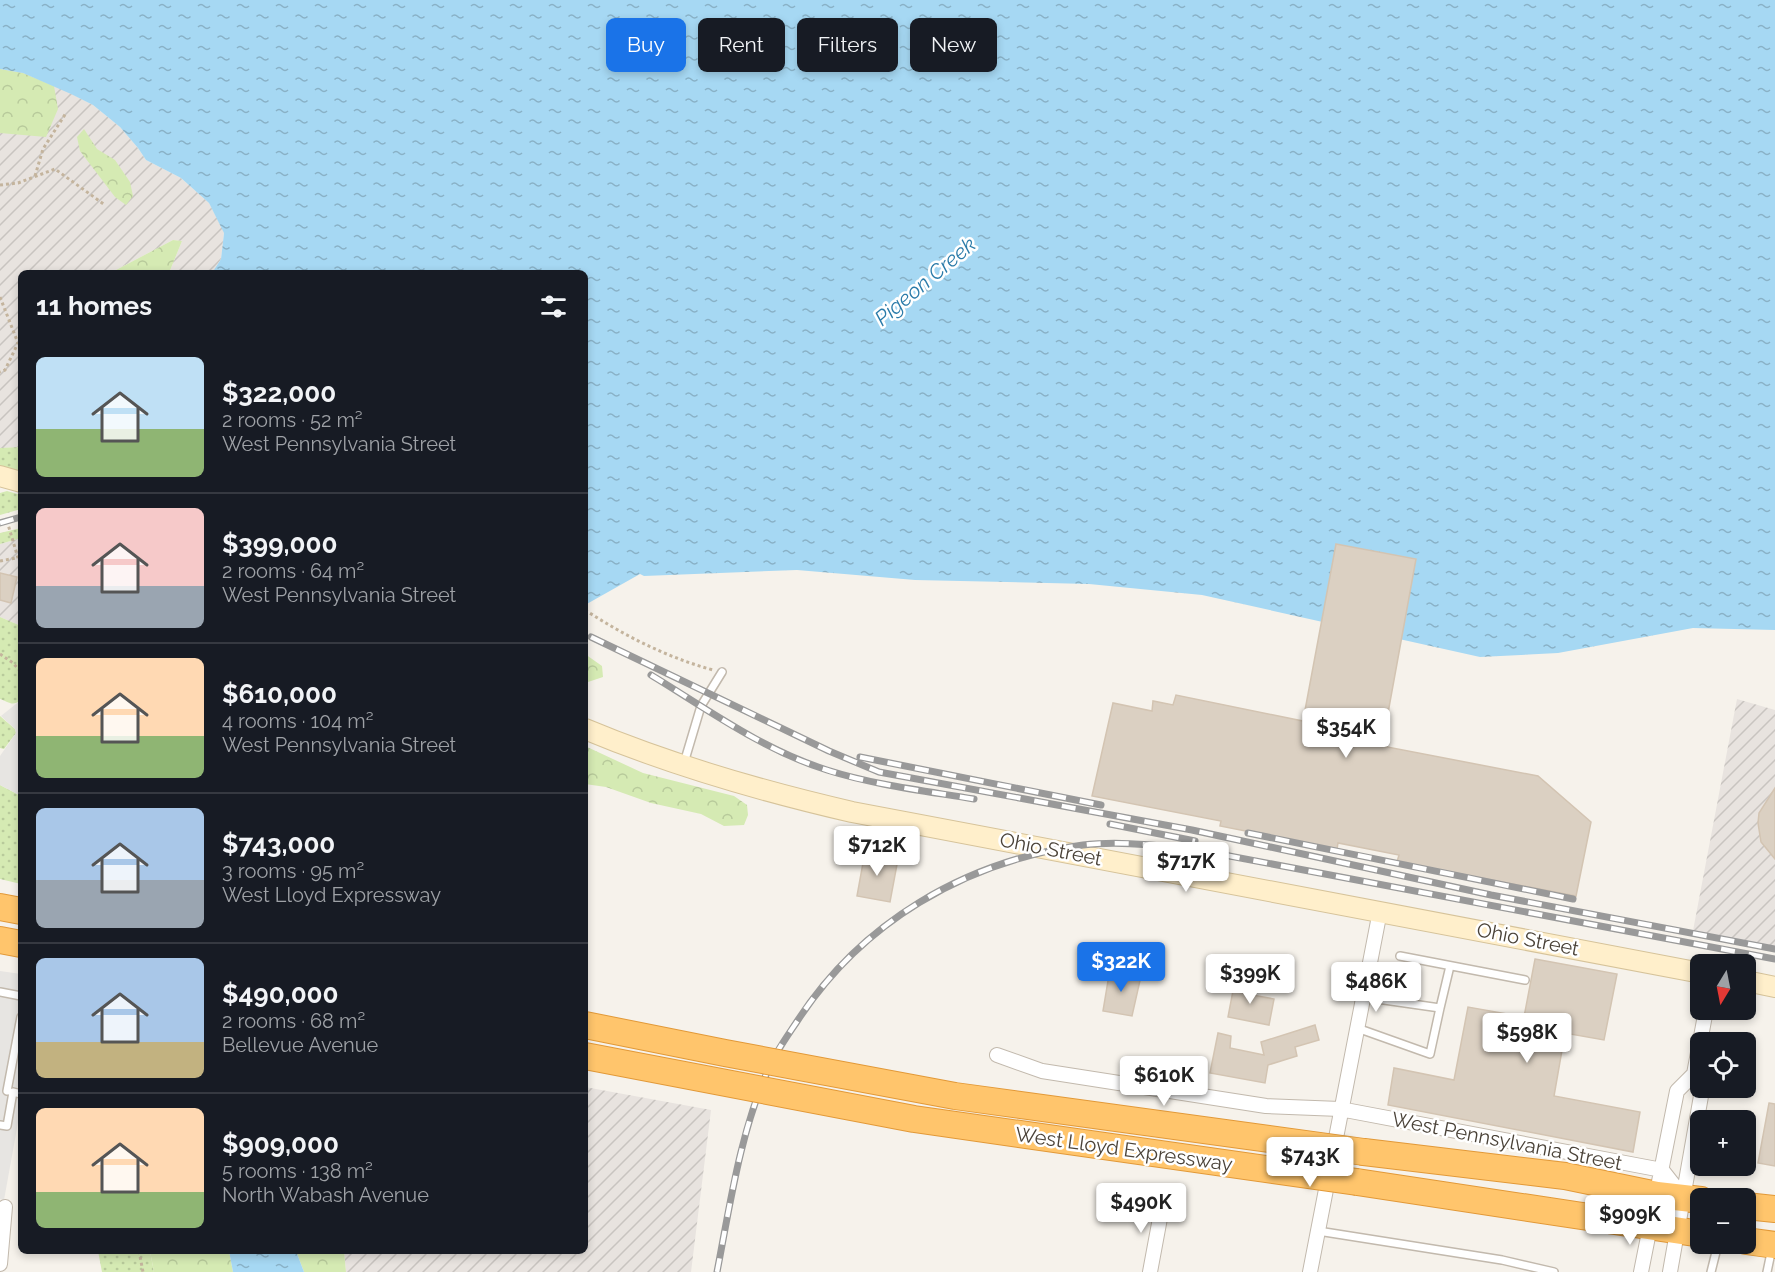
<!DOCTYPE html>
<meta charset="utf-8">
<style>
:root{--surface:#171b24;--page:#20242c;--text:#f1f3f6;--muted:#9ea1a6;--line:#363941;--accent:#1a73e8}
body{margin:0;font-family:Raleway,sans-serif;background:var(--page);color:var(--text);height:100vh;display:flex;flex-direction:column;font-size:22px;white-space:nowrap}
*{box-sizing:border-box;margin:0}
p{font-size:20px;color:var(--muted)}
.icon{flex:none;width:33px;height:33px;fill:none;stroke:currentColor;stroke-width:2;stroke-linecap:round;stroke-linejoin:round}
.map{position:relative;flex:1;overflow:hidden}
.drawer{position:absolute;left:18px;top:270px;width:570px;height:984px;display:flex;flex-direction:column;background:var(--surface);border-radius:9px;box-shadow:0 3px 9px #0003}
.drawer>*{flex:none}
.hud{position:absolute;left:606px;top:18px;width:570px;height:54px;display:flex;gap:12px}
.needle{width:39px;rotate:190deg}
.buttons{position:absolute;left:1690px;top:954px;display:grid;gap:12px}
.buttons a{display:grid;place-items:center;width:66px;height:66px;border-radius:9px;background:var(--surface);box-shadow:0 3px 9px #0003;font-size:30px}
.price{position:absolute;translate:-50% -51px;padding:0 14px;border-radius:6px;background:#fff;color:#222;font-size:20px;line-height:39px;filter:drop-shadow(0 2px 3px #0008)}
.price::after{content:'';position:absolute;left:50%;top:36px;width:18px;height:14px;margin-left:-9px;background:inherit;clip-path:polygon(0 0,100% 0,50% 100%)}
.price.current{background:var(--accent);color:#fff}
ul{padding:0;list-style:none}
li{display:flex;align-items:center;gap:18px;height:150px;padding:0 18px}
li+li{border-top:2px solid var(--line)}
li span{display:grid;place-items:center;flex:none;width:168px;height:120px;border-radius:9px;color:#555}
li>.icon{margin-inline-start:auto}
span .icon{width:72px;height:72px;fill:#fffc;stroke-width:1}
li b{font-size:26px}
h2{display:flex;justify-content:space-between;align-items:center;height:72px;padding:0 18px;font-size:26px}
.chip{padding:0 21px;border-radius:9px;background:var(--surface);box-shadow:0 3px 9px #0003;font-size:21px;line-height:54px}
.chip.current{background:var(--accent);color:#fff}
.map>svg:first-child{display:block}
.industrial{fill:url(#industrial-furrows)}
.grass{fill:url(#grass-dots)}
.forest{fill:url(#forest-crowns)}
.parking{fill:#e7e5e2}
.water{fill:url(#water-ripples)}
.building{fill:#dbd0c2;stroke:#d3c4b2;stroke-width:1.5}
.lines{fill:none;stroke-linecap:round;stroke-linejoin:round}
.lane-casing{stroke:#c2b9ad;stroke-width:10}
.street-casing{stroke:#c2b9ad;stroke-width:16}
.secondary-casing{stroke:#d6c39a;stroke-width:22}
.highway-casing{stroke:#e29938;stroke-width:28}
.path{stroke:#c4b49d;stroke-width:3;stroke-dasharray:3 3;stroke-linecap:butt}
.lane{stroke:#fff;stroke-width:7}
.street{stroke:#fff;stroke-width:14}
.secondary{stroke:#ffefcb;stroke-width:20}
.highway{stroke:#ffc56c;stroke-width:26}
.rail-casing{stroke:#999;stroke-width:7}
.rail{stroke:#fff;stroke-width:4.5;stroke-dasharray:14;stroke-linecap:butt}
.highway-bridge-casing{stroke:#e29938;stroke-width:28;stroke-linecap:butt}
.highway-bridge{stroke:#ffc56c;stroke-width:26}
.labels{text-anchor:middle;dominant-baseline:central;stroke-width:5;stroke-linejoin:round;paint-order:stroke}
.street-label{font-size:20px;fill:#4a4238;stroke:#fff}
.water-label{font-size:21px;font-style:italic;fill:#2a7ba9;stroke:#fff}
</style>
<div class="map">
<svg width="1775" height="1272" viewBox="0 0 1775 1272">
<defs>
<pattern id="industrial-furrows" width="10" height="10" patternUnits="userSpaceOnUse" patternTransform="scale(1.5)"><rect width="10" height="10" fill="#e8e3df"/><path d="M-1 1l2-2M0 10L10 0M9 11l2-2" fill="none" stroke="#c8c4c0"/></pattern>
<pattern id="grass-dots" width="8" height="8" patternUnits="userSpaceOnUse" patternTransform="scale(1.5)"><rect width="8" height="8" fill="#d5eab3"/><path d="M2 2h.1M6 6h.1" fill="none" stroke="#b8ca9b" stroke-width="1.8" stroke-linecap="round"/></pattern>
<pattern id="forest-crowns" width="20" height="18" patternUnits="userSpaceOnUse" patternTransform="scale(1.5)"><rect width="20" height="18" fill="#d5eab3"/><path d="M2 6a3 3 0 1 1 6 0M12 15a3 3 0 1 1 6 0" fill="none" stroke="#b8ca9b"/></pattern>
<pattern id="water-ripples" width="26" height="14" patternUnits="userSpaceOnUse" patternTransform="scale(1.5)"><rect width="26" height="14" fill="#a6d8f3"/><path d="M2 4q2-2 4 0t4 0M15 11q2-2 4 0t4 0" fill="none" stroke="#89b1c6"/></pattern>
</defs>
<rect width="100%" height="100%" fill="#f6f2eb"/>
<path class="industrial" d="M0,69L23,73L58,87L93,105L120,127L138,148L146,160L181,178L209,203L224,232L221,259L212,273H169L182,241L173,240L116,270V273H21V447L4,448H0Z
M21,538V626L0,617V544Z
M1737,699L1775,710V952L1692,936Z
M585,1087L711,1110L691,1272H346L344,1251H585Z"/>
<path class="grass" d="M21,447V471L0,466V448Z
M7,491L21,495V509L0,515V493Z
M21,528V538L0,544V533Z
M0,617L21,626V700C12,707 9,702 0,699Z
M0,716L15,729L16,733L4,749L0,748Z
M0,785L21,796V884L0,879Z
M98,1251H150L154,1272H102Z"/>
<path class="forest" d="M0,69L23,73L54,86L58,109L46,137L0,133Z
M84,129L97,149L115,160L130,182L133,196L126,205L115,197L80,151L77,137Z
M173,240L182,241L169,273H116V270Z
M585,654L602,666L603,677L585,683Z
M585,746L643,773L734,796L747,805L748,815L744,825L724,826L701,814L651,803L606,787L585,784Z
M150,1251H229L233,1272H154Z
M296,1251H344L346,1272H304Z"/>
<path class="parking" d="M21,700V796L0,785V756L16,733L15,729L1,716Z
M0,971L21,974V1106L4,1200L0,1199Z"/>
<path class="water" d="M0,0H1775V630L1693,628L1558,653L1480,657L1202,595L1089,584L915,580L797,570L644,576L640,574L585,605V273H212L221,259L224,233L209,203L181,178L146,160L138,148L120,127L93,105L71,94L23,73L0,69Z
M229,1251H296L304,1272H233Z"/>
<path class="building" d="M1336,544L1416,559L1382,746L1538,776L1591,822L1576,896L1397,862L1399,855L1338,843L1337,849L1220,826L1221,821L1092,796L1113,703L1152,711L1153,701L1173,705L1176,695L1303,721Z
M0,573L17,577L11,603L0,600Z
M1775,788V859L1761,842L1758,823L1759,813Z
M865,852L898,859L890,902L857,896Z
M1535,959L1617,974L1604,1040L1565,1033L1554,1096L1640,1112L1633,1152L1388,1105L1394,1068L1454,1080L1468,1007L1524,1017Z
M1110,969L1141,976L1132,1016L1103,1011Z
M1235,980L1254,983L1252,995L1274,999L1269,1025L1228,1017Z
M1315,1025L1319,1040L1295,1047L1297,1056L1268,1065L1265,1083L1210,1073L1218,1033L1231,1036L1230,1048L1264,1055L1261,1042Z
M1769,1103L1775,1104V1166L1758,1163Z"/>
<g class="lines">
<defs>
<path id="lane" d="M684,763L701,706L722,672
M1400,956L1525,980
M0,992L21,996
M1440,1008L1450,966
M1357,1028L1430,1054L1440,1008L1363,997
M7,1091L21,1017
M0,1125L7,1126L13,1092L21,1094
M1318,1231L1502,1260L1554,1272
M1711,1272L1718,1244
M1767,1272L1772,1248"/>
<path id="street" d="M997,1055L1042,1071L1266,1106L1340,1109L1662,1170L1684,1198
M1694,1074L1706,1010
M0,1264L5,1207
M1150,1272L1163,1202
M1310,1272L1380,911
M1641,1272L1677,1091L1694,1074
M1670,1272L1701,1096L1694,1074"/>
<path id="secondary" d="M0,476L21,482
M585,729C671,765 761,791 852,812L1701,973
M1746,981L1775,987"/>
<path id="highway" d="M0,907L21,911
M0,940L21,944
M1364,1152L1565,1176L1657,1195L1701,1200
M1357,1182L1701,1234
M1746,1206L1775,1209
M1746,1241L1775,1245"/>
</defs>
<use href="#lane" class="lane-casing"/>
<use href="#street" class="street-casing"/>
<use href="#secondary" class="secondary-casing"/>
<use href="#highway" class="highway-casing"/>
<path class="path" d="M35,176L43,149L66,113
M0,185L18,183L55,169L105,205
M0,297L18,343L5,370L0,372
M7,521L18,558
M0,561L21,557
M585,610C625,636 666,657 713,670
M0,654L13,663L21,672
M139,1251L143,1272"/>
<use href="#lane" class="lane"/>
<use href="#street" class="street"/>
<use href="#secondary" class="secondary"/>
<use href="#highway" class="highway"/>
<defs>
<path id="rail" d="M0,523L21,517
M591,637L829,751L879,772L1192,830L1491,895L1775,949
M651,675C707,709 763,750 827,770C874,785 926,791 974,799
M860,757L1101,805
M1110,824L1195,841
M1248,833L1573,899
M717,1272C730,1205 740,1133 768,1070C775,1053 786,1038 796,1023C860,923 965,861 1083,845C1117,841 1153,845 1187,848L1775,959"/>
</defs>
<use href="#rail" class="rail-casing"/>
<use href="#rail" class="rail"/>
<defs>
<path id="highway-bridge" d="M585,1025L725,1053L955,1096L1364,1152
M585,1056L914,1119L1357,1182"/>
</defs>
<use href="#highway-bridge" class="highway-bridge-casing"/>
<use href="#highway-bridge" class="highway-bridge"/>
</g>
<g class="labels">
<g class="street-label">
<text transform="translate(1051 849) rotate(11)">Ohio Street</text>
<text transform="translate(1528 939) rotate(11)">Ohio Street</text>
<text transform="translate(1507 1141) rotate(11)">West Pennsylvania Street</text>
<text transform="translate(1124 1149) rotate(8)">West Lloyd Expressway</text>
</g>
<g class="water-label">
<text transform="translate(925 281) rotate(-40)">Pigeon Creek</text>
</g>
</g>
</svg>
<div class="buttons">
<a><svg class="needle" viewBox="-14 -14 28 28"><path d="M0-13l5 13h-10z" fill="#e53935"/><path d="M0 13l5-13h-10z" fill="#9ea1a6"/></svg></a>
<a><svg class="icon" aria-label="locate" viewBox="0 0 24 24"><circle cx="12" cy="12" r="6"/><path d="M12 2v4M12 18v4M2 12h4M18 12h4"/></svg></a>
<a>+</a>
<a>−</a>
</div>
<b class="price" style="left:1346px;top:759px">$354K</b>
<b class="price" style="left:877px;top:877px">$712K</b>
<b class="price" style="left:1186px;top:893px">$717K</b>
<b class="price current" style="left:1121px;top:993px">$322K</b>
<b class="price" style="left:1250px;top:1005px">$399K</b>
<b class="price" style="left:1376px;top:1013px">$486K</b>
<b class="price" style="left:1527px;top:1064px">$598K</b>
<b class="price" style="left:1164px;top:1107px">$610K</b>
<b class="price" style="left:1310px;top:1188px">$743K</b>
<b class="price" style="left:1141px;top:1234px">$490K</b>
<b class="price" style="left:1630px;top:1246px">$909K</b>
<div class="hud">
<a class="chip current">Buy</a>
<a class="chip">Rent</a>
<a class="chip">Filters</a>
<a class="chip">New</a>
</div>
<section class="drawer">
<h2>11 homes<svg class="icon" aria-label="filters" viewBox="0 0 24 24"><path d="M4 7h16M4 17h16"/><circle cx="9" cy="7" r="2"/><circle cx="15" cy="17" r="2"/></svg></h2>
<ul>
<li><span style="background:linear-gradient(#bfe0f5 60%,#8fb573 0)"><svg class="icon" aria-label="home" viewBox="0 0 24 24"><path d="M3 11l9-7 9 7M6 9v11h12V9"/></svg></span><div><b>$322,000</b><p>2 rooms · 52 m²</p><p>West Pennsylvania Street</p></div></li>
<li><span style="background:linear-gradient(#f6c9c9 65%,#9aa5b1 0)"><svg class="icon" aria-label="home" viewBox="0 0 24 24"><path d="M3 11l9-7 9 7M6 9v11h12V9"/></svg></span><div><b>$399,000</b><p>2 rooms · 64 m²</p><p>West Pennsylvania Street</p></div></li>
<li><span style="background:linear-gradient(#ffd9b3 65%,#8fb573 0)"><svg class="icon" aria-label="home" viewBox="0 0 24 24"><path d="M3 11l9-7 9 7M6 9v11h12V9"/></svg></span><div><b>$610,000</b><p>4 rooms · 104 m²</p><p>West Pennsylvania Street</p></div></li>
<li><span style="background:linear-gradient(#a9c7e8 60%,#9aa5b1 0)"><svg class="icon" aria-label="home" viewBox="0 0 24 24"><path d="M3 11l9-7 9 7M6 9v11h12V9"/></svg></span><div><b>$743,000</b><p>3 rooms · 95 m²</p><p>West Lloyd Expressway</p></div></li>
<li><span style="background:linear-gradient(#a9c7e8 70%,#c2b280 0)"><svg class="icon" aria-label="home" viewBox="0 0 24 24"><path d="M3 11l9-7 9 7M6 9v11h12V9"/></svg></span><div><b>$490,000</b><p>2 rooms · 68 m²</p><p>Bellevue Avenue</p></div></li>
<li><span style="background:linear-gradient(#ffd9b3 70%,#8fb573 0)"><svg class="icon" aria-label="home" viewBox="0 0 24 24"><path d="M3 11l9-7 9 7M6 9v11h12V9"/></svg></span><div><b>$909,000</b><p>5 rooms · 138 m²</p><p>North Wabash Avenue</p></div></li>
</ul>
</section>
</div>
